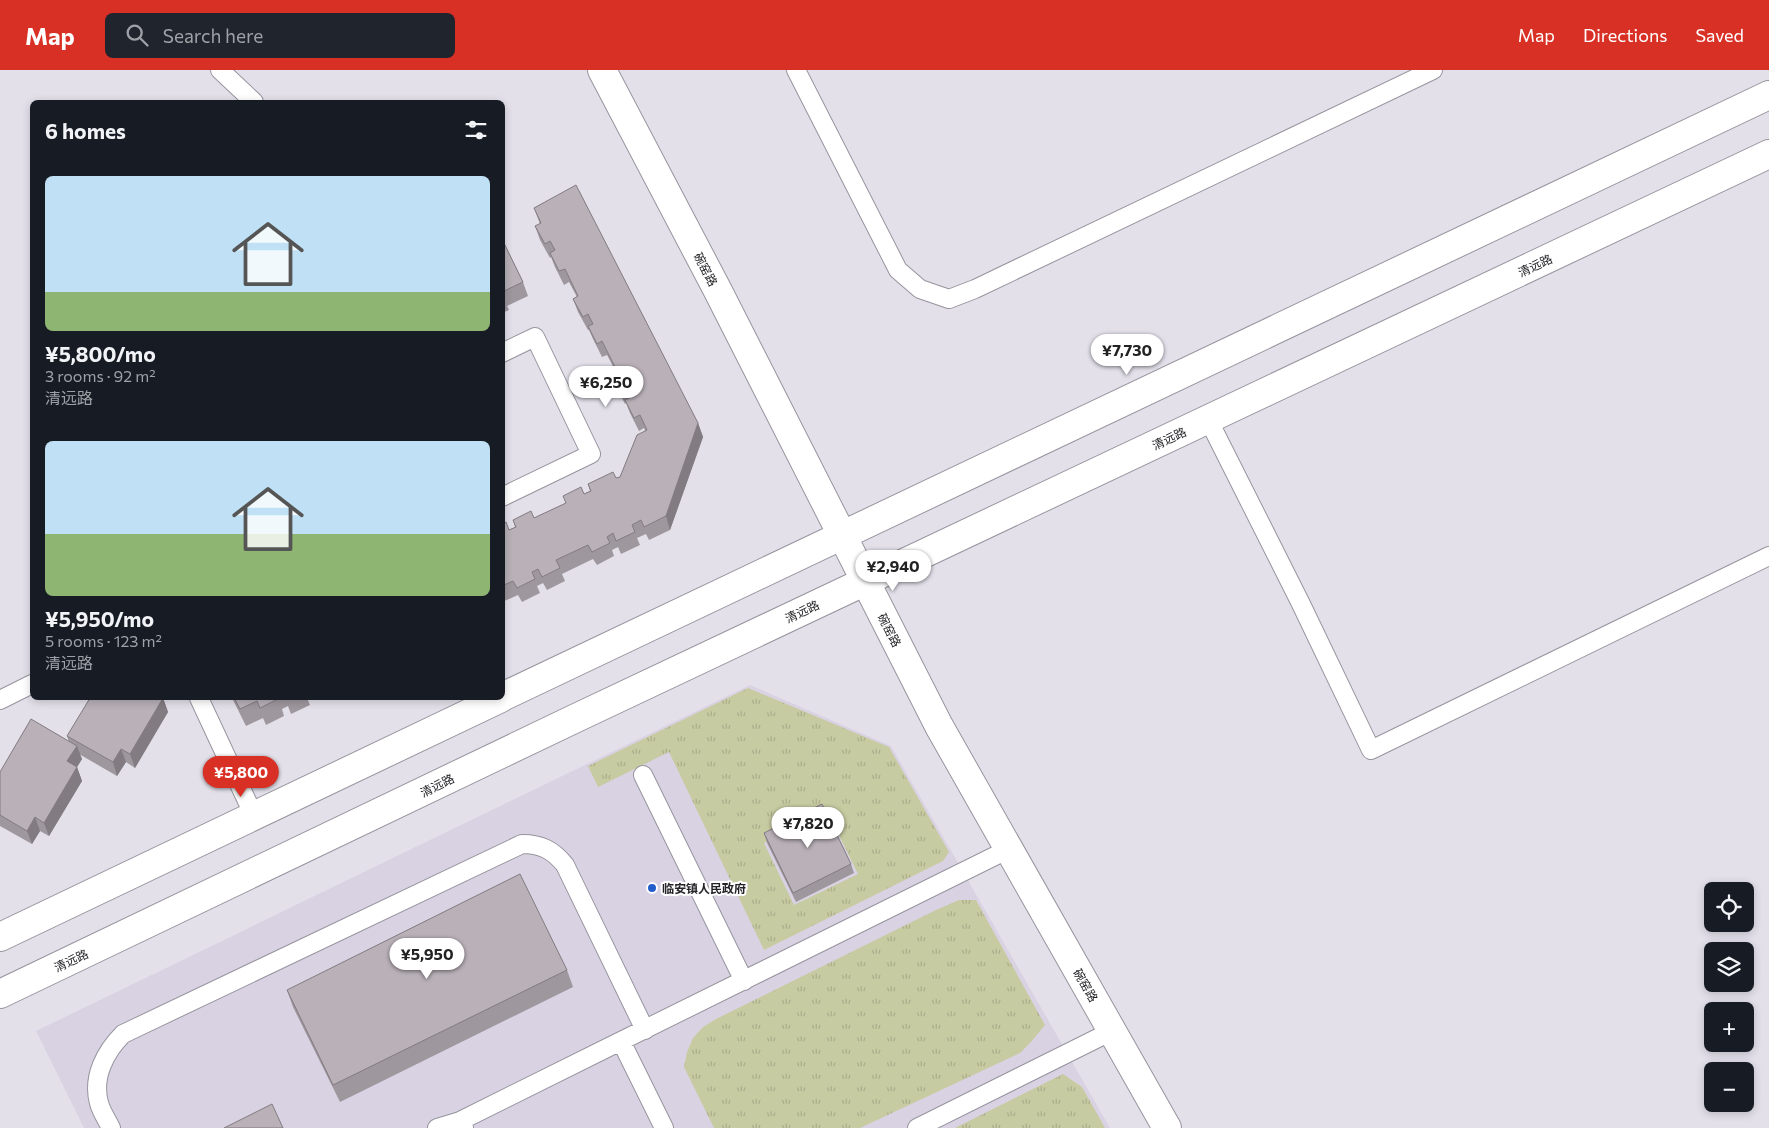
<!DOCTYPE html>
<meta charset="utf-8">
<style>
:root{--surface:#171b24;--page:#20242c;--text:#f1f3f6;--muted:#9ea1a6;--accent:#d93025}
body{margin:0;font-family:Commissioner,"Noto Sans SC",sans-serif;background:var(--page);color:var(--text);height:100vh;display:flex;flex-direction:column;font-size:19px;white-space:nowrap}
*{box-sizing:border-box;margin:0}
p{font-size:16px;color:var(--muted)}
.icon{flex:none;width:28px;height:28px;fill:none;stroke:currentColor;stroke-width:2;stroke-linecap:round;stroke-linejoin:round}
.map{position:relative;flex:1;overflow:hidden}
.side{position:absolute;left:30px;top:30px;width:475px;height:600px;display:flex;flex-direction:column;background:var(--surface);border-radius:8px;box-shadow:0 2px 8px #0003}
.side>*{flex:none}
.fabs{position:absolute;left:1704px;top:812px;display:grid;gap:10px}
.fabs a{display:grid;place-items:center;width:50px;height:50px;border-radius:8px;background:var(--surface);box-shadow:0 2px 8px #0003;font-size:25px}
.price{position:absolute;translate:-50% -42px;padding:0 11px;border-radius:18px;background:#fff;color:#222;font-size:16px;line-height:32px;filter:drop-shadow(0 1px 2px #0008)}
.price::after{content:'';position:absolute;left:50%;top:30px;width:15px;height:11px;margin-left:-8px;background:inherit;clip-path:polygon(0 0,100% 0,50% 100%)}
.price.selected{background:var(--accent);color:#fff}
ul{padding:0;list-style:none}
li{display:grid;align-content:center;gap:10px;height:265px;padding:0 15px}
li span{display:grid;place-items:center;height:155px;border-radius:8px;color:#555}
li>.icon{margin-inline-start:auto}
span .icon{width:90px;height:90px;fill:#fffc;stroke-width:1}
li b{font-size:21px}
h2{display:flex;justify-content:space-between;align-items:center;height:60px;padding:0 15px;font-size:21px}
header{display:flex;align-items:center;gap:30px;box-sizing:border-box;height:70px;padding:0 25px;background:var(--accent);color:#fff}
header strong{font-size:24px}
nav{display:flex;gap:28px;margin-inline-start:auto;font-size:18px}
.search{width:350px;height:45px;background:var(--page);display:flex;align-items:center;gap:12px;box-sizing:border-box;padding:0 18px;border-radius:8px;color:var(--muted);font-size:19px}
.map>svg:first-child{display:block}
.built{fill:#d8d2e3}
.grass{fill:url(#grass-tufts);fill-rule:evenodd}
.lines{fill:none;stroke-linecap:round;stroke-linejoin:round}
.lane-casing{stroke:#97949e;stroke-width:20}
.secondary-casing{stroke:#97949e;stroke-width:30}
.lane{stroke:#fff;stroke-width:18}
.secondary{stroke:#fff;stroke-width:28}
.wall{fill:#9f979e}
.shaded-wall{fill:#827b81}
.building{fill:#b9b0b8;stroke:#827b81}
.poi-dot{fill:#215ecb;stroke:#fff;stroke-width:2}
.labels{text-anchor:middle;dominant-baseline:central;stroke-width:4;stroke-linejoin:round;paint-order:stroke}
.street-label{font-size:12px;fill:#242327;stroke:#fff}
.poi-label{font-size:12px;font-weight:bold;fill:#242327;stroke:#fff;text-anchor:start}
</style>
<header>
<strong>Map</strong>
<div class="search"><svg class="icon" aria-label="search" viewBox="0 0 24 24"><circle cx="10" cy="10" r="6"/><path d="M15 15l6 6"/></svg>Search here</div>
<nav><a>Map</a><a>Directions</a><a>Saved</a></nav>
</header>
<div class="map">
<svg width="1769" height="1058" viewBox="0 0 1769 1058">
<defs>
<pattern id="grass-tufts" width="24" height="20" patternUnits="userSpaceOnUse" patternTransform="scale(1.25)"><rect width="24" height="20" fill="#c7cba1"/><path d="M3 7l-1-3M5 7V3M7 7l1-3M15 17l-1-3M17 17v-4M19 17l1-3" fill="none" stroke="#abae8b"/></pattern>
</defs>
<rect width="100%" height="100%" fill="#e3e0ea"/>
<path class="built" d="M750,615L891,676L1110,1058H84L36,961Z"/>
<path class="grass" d="M748,618L889,677L949,782L943,791L764,880L669,682L598,717L588,696ZM827,741L858,804L794,835L764,773Z
M959,830H976L1045,955L1031,972L1020,983L860,1058H714L684,997L687,982L693,968L703,957L716,949L936,840Z
M1063,1004L1082,1017L1105,1058H955Z"/>
<g class="lines">
<defs>
<path id="lane" d="M220,0L254,32
M796,0L898,200L920,219L949,229L975,219L1433,0
M502,283L535,267L591,384L502,427
M1208,349L1301,534L1371,680L1769,486
M199,628L254,746
M0,630L32,614
M643,705L744,911
M111,1058C107,1050 101,1041 99,1033C92,1007 105,982 123,964L522,774C541,774 553,780 565,795L645,960
M437,1058L460,1051
M464,1058L460,1051L621,971
M664,1058L621,971L1009,779
M917,1058L1112,961"/>
<path id="secondary" d="M602,0L718,221L939,656L1167,1058
M502,627L1769,25
M0,867L501,628
M0,924L574,649L1769,84"/>
</defs>
<use href="#lane" class="lane-casing"/>
<use href="#secondary" class="secondary-casing"/>
<use href="#lane" class="lane"/>
<use href="#secondary" class="secondary"/>
</g>
<path class="wall" d="M534,138L698,353L703,367L670,460L649,470L646,464L637,468L640,475L621,484L618,477L612,480L614,486L597,495L593,489L562,504L565,511L547,520L543,513L537,516L540,523L522,532L518,525L502,532V454L509,460L515,457L513,450L534,448L566,433L563,426L584,424L590,421L588,414L620,407L645,360L644,358L639,361L630,343L626,333L625,334L616,316L611,303L615,300L607,285L602,287L593,269L589,260H588L578,242L573,229L577,227L569,212L564,215L555,197L551,187L550,188L540,170L535,156L540,154Z
M502,169L523,212L528,226L507,236L509,240L502,243Z
M163,628L168,642L135,698L126,692L117,706L79,684L82,689L77,697L82,711L49,766L40,761L32,774L0,756V702L69,672L67,666Z
M232,628H307L310,635L291,644L288,636L282,639L284,646L266,655L263,648L246,656Z
M764,763L851,794L854,803L796,832L767,773Z
M567,900L573,917L340,1032L293,937L287,920Z"/>
<path class="shaded-wall" d="M698,353L703,367L670,460L666,446Z
M163,628L168,642L135,698L130,684Z
M77,676L82,689L72,705L67,691Z
M121,679L126,692L117,706L113,692Z
M77,697L82,711L49,766L44,753Z
M35,747L40,761L32,774L27,761Z"/>
<path class="building" d="M576,115L698,353L666,446L644,457L641,450L632,455L635,462L616,471L613,463L607,467L610,473L592,482L588,475L556,490L560,498L542,507L538,499L532,502L535,509L517,518L513,511L502,516V454L506,452L509,460L516,457L513,450L531,441L534,448L566,433L563,426L581,417L584,424L591,421L588,414L613,402L616,408L620,407L637,365L647,360L640,345L634,348L625,330L631,327L626,318L620,320L611,303L616,299L602,271L597,274L588,256L593,254L588,244L583,247L573,229L578,226L565,199L559,201L550,183L555,180L550,171L545,174L535,156L541,153L534,138Z
M502,169L523,212L502,222Z
M90,628H163L130,684L121,679L113,692L67,666Z
M234,628H277L278,629L260,638L257,631L240,639Z
M31,649L77,676L67,691L77,697L44,753L35,747L27,761L0,745V702Z
M822,734L851,794L793,823L764,763Z
M520,804L567,900L333,1015L287,920Z
M272,1034L283,1058H224Z"/>
<circle class="poi-dot" cx="652" cy="818" r="5"/>
<g class="labels">
<g class="street-label">
<text transform="translate(1535 195) rotate(-25)">清远路</text>
<text transform="translate(706 199) rotate(62)">碗窑路</text>
<text transform="translate(1169 368) rotate(-25)">清远路</text>
<text transform="translate(802 541) rotate(-25)">清远路</text>
<text transform="translate(890 560) rotate(63)">碗窑路</text>
<text transform="translate(437 715) rotate(-26)">清远路</text>
<text transform="translate(71 890) rotate(-25)">清远路</text>
<text transform="translate(1086 915) rotate(60)">碗窑路</text>
</g>
<g class="poi-label">
<text x="662" y="818">临安镇人民政府</text>
</g>
</g>
</svg>
<div class="fabs">
<a><svg class="icon" aria-label="locate" viewBox="0 0 24 24"><circle cx="12" cy="12" r="6"/><path d="M12 2v4M12 18v4M2 12h4M18 12h4"/></svg></a>
<a><svg class="icon" aria-label="layers" viewBox="0 0 24 24"><path d="M12 4l9 5-9 5-9-5zM3 14l9 5 9-5"/></svg></a>
<a>+</a>
<a>−</a>
</div>
<b class="price" style="left:1127px;top:306px">¥7,730</b>
<b class="price" style="left:606px;top:338px">¥6,250</b>
<b class="price" style="left:893px;top:522px">¥2,940</b>
<b class="price selected" style="left:241px;top:728px">¥5,800</b>
<b class="price" style="left:808px;top:779px">¥7,820</b>
<b class="price" style="left:427px;top:910px">¥5,950</b>
<section class="side">
<h2>6 homes<svg class="icon" aria-label="filters" viewBox="0 0 24 24"><path d="M4 7h16M4 17h16"/><circle cx="9" cy="7" r="2"/><circle cx="15" cy="17" r="2"/></svg></h2>
<ul>
<li><span style="background:linear-gradient(#bfe0f5 75%,#8fb573 0)"><svg class="icon" aria-label="home" viewBox="0 0 24 24"><path d="M3 11l9-7 9 7M6 9v11h12V9"/></svg></span><div><b>¥5,800/mo</b><p>3 rooms · 92 m²</p><p>清远路</p></div></li>
<li><span style="background:linear-gradient(#bfe0f5 60%,#8fb573 0)"><svg class="icon" aria-label="home" viewBox="0 0 24 24"><path d="M3 11l9-7 9 7M6 9v11h12V9"/></svg></span><div><b>¥5,950/mo</b><p>5 rooms · 123 m²</p><p>清远路</p></div></li>
</ul>
</section>
</div>
